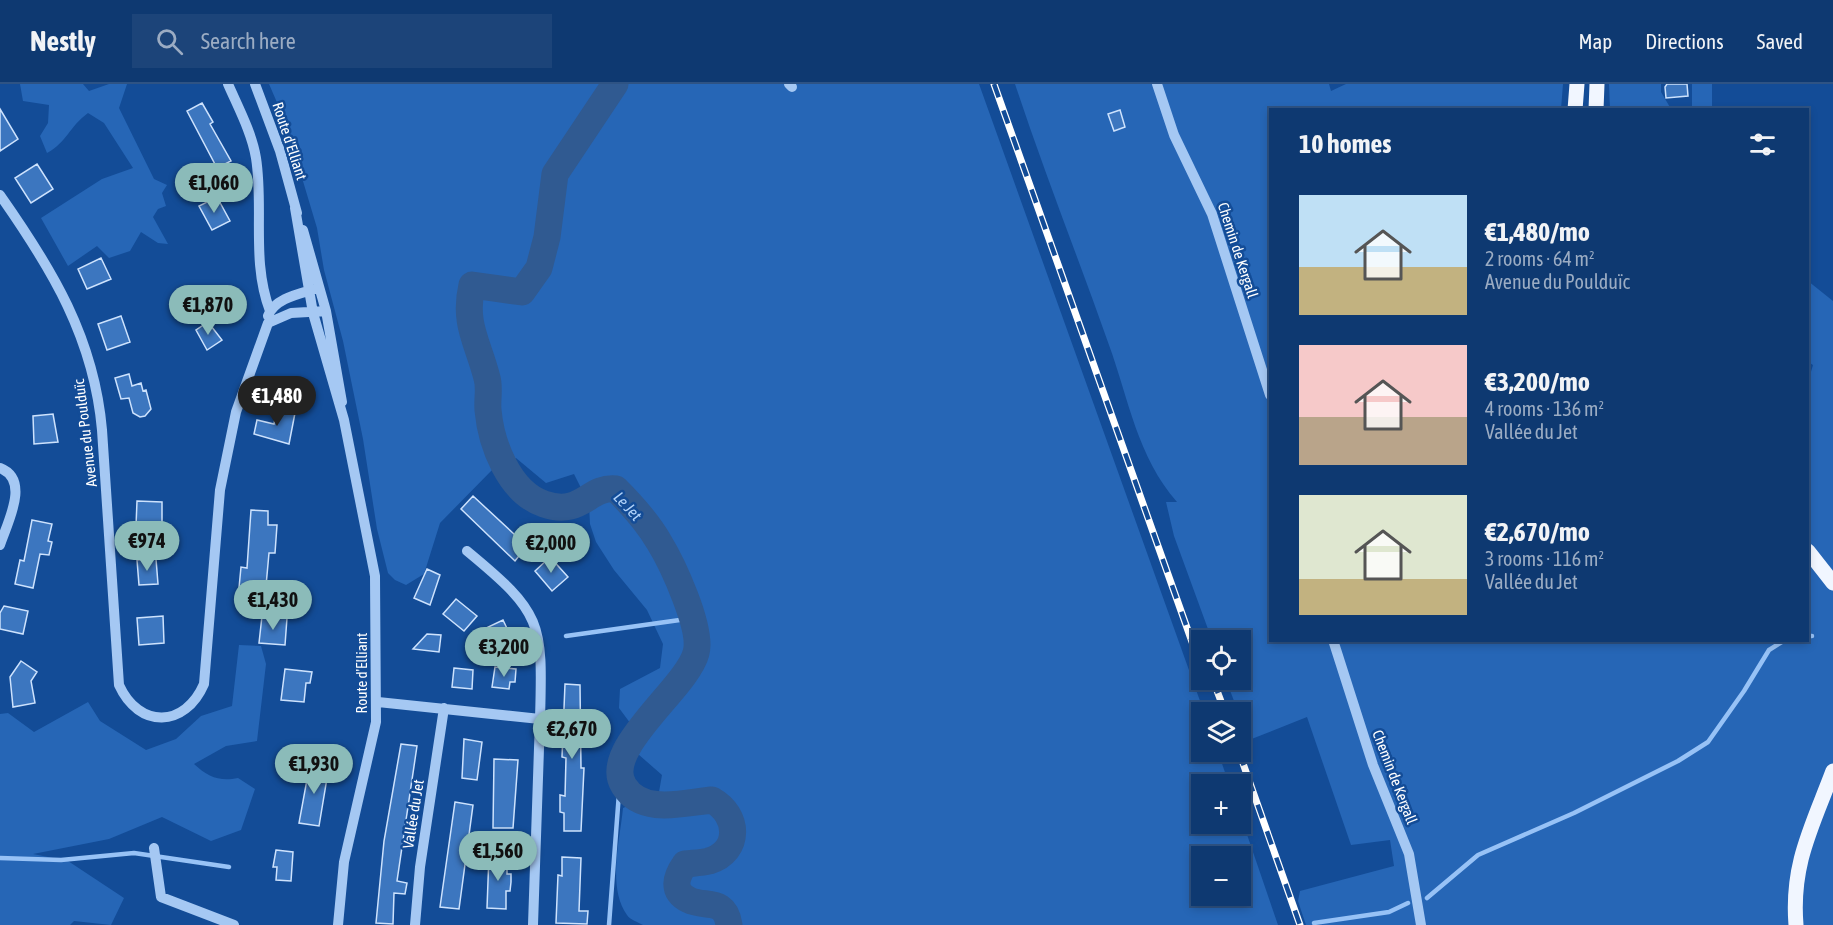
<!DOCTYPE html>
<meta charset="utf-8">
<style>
:root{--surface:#0e3971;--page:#1c4479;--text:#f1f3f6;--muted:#9bacc3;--line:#2e5384;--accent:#8bbbb9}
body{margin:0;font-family:"Asap Condensed",sans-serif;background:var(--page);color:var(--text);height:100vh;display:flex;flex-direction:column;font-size:22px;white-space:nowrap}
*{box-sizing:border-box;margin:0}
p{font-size:20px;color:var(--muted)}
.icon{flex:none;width:33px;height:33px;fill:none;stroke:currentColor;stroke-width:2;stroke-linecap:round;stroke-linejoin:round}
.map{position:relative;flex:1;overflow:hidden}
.details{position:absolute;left:1269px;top:24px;width:540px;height:534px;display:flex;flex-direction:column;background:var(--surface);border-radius:0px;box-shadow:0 3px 9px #0003,0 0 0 2px var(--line)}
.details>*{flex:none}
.buttons{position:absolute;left:1191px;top:546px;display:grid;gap:12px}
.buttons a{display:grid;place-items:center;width:60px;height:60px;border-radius:0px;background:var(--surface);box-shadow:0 3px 9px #0003,0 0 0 2px var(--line);font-size:30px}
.price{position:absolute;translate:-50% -51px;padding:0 14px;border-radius:21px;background:var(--accent);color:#111;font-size:20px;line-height:39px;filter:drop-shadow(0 2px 3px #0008)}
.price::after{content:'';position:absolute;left:50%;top:36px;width:18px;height:14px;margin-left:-9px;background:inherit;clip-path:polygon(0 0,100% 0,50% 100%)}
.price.on{background:#222;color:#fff}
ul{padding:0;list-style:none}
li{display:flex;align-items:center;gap:18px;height:150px;padding:0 30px}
li span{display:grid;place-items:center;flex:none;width:168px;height:120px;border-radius:0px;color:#555}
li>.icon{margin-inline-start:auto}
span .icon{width:72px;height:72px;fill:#fffc;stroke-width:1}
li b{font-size:26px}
h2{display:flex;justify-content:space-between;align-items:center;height:72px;padding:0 30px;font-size:26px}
header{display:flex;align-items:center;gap:36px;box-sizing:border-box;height:84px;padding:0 30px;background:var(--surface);border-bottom:2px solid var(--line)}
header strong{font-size:28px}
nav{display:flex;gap:33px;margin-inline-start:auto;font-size:21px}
.search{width:420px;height:54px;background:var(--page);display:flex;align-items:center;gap:15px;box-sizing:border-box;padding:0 21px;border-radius:0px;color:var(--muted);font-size:22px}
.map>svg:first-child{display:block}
.green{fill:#2666b6;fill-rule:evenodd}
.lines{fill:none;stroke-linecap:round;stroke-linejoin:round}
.stream{stroke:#97c2f6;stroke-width:4.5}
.river{stroke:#305a91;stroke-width:27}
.building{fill:#3c76bf;stroke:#cde2fd;stroke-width:1.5}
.minor{stroke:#a5c8f3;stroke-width:10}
.major{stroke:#f1f6ff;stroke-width:15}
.rail-casing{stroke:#fff;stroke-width:7}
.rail{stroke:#134c97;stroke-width:4.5;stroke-dasharray:14;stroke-linecap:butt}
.labels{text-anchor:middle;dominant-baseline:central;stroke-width:5;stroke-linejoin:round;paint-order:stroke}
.street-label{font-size:15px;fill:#fff;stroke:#134c97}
.water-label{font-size:16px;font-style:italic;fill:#b1d2f9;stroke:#134c97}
</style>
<header>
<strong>Nestly</strong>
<div class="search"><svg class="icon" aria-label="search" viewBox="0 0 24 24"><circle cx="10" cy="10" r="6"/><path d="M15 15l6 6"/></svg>Search here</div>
<nav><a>Map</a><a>Directions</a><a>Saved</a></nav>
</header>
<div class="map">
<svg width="1833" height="841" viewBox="0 0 1833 841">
<rect width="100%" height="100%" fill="#134c97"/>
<path class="green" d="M20,0H83L89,7L109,0H127L119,24L154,95L167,101L162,109L166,122L158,125L153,133L168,160L158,159L141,148L130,167L109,174L97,162L68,182L41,134L102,95L133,84L104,39L88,29C69,43 67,58 47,69L40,52L48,39L49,21L23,17Z
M269,0H979L1204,628H1202V668H1218L1229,700H1202V740H1240L1241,733L1278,841H643C638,838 630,836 627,831C607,803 620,756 623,724L659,708L662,691L638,670L645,659L619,624L620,605L660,584L663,560L647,526L614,486L596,458L590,440L589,420L574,390L546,399L516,374L493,385L440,439L424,490L406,501L395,496L388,489L377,445L363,355L343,257L324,186L317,144L285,37ZM1202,772H1240V812H1202Z
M1015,0H1329L1331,7L1346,0H1563L1561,25L1270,26V556H1808V298L1813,281L1808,278V197L1833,217V841H1306L1298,817L1300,807L1394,782L1390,756L1351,761L1307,633L1249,656L1226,596H1240V556H1212L1174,452L1166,418H1177C1137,372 1129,316 1109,261C1078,173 1044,88 1015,0Z
M1609,0H1661V8L1671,25H1610Z
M1692,0H1712V25H1692Z
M239,561L261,562L266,580L257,657L226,662L194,680C208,693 220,698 238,694L255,705L241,746L211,757L162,733L109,755L33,770L68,777L124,814L111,841L74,837L70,841H0V630L8,629L34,648L88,618L100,637L146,666L176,655L201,632L232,622Z"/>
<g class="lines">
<path class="stream" d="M566,552L694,534
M1808,552H1812
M0,774L61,776L134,769L229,783
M1427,814L1478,771L1574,729L1678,677L1708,658L1744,607L1769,566L1785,556
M1314,839L1389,828L1408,819
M609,841L620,696"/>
<path class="river" d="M615,0L555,90L547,153L539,184L522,208L472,201C463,240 478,258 487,294C490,304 487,315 488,326C491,360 509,408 544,420C582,433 588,402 616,405C631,420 648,439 659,458C672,479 703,545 696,569C687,604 600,666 624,702C642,731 683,719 712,716C739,731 741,767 709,777C701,779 693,779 685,780C676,793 671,807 689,816C705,824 725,813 729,841"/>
</g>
<path class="building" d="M1667,0H1687L1688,12L1666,14L1665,3Z
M202,19L213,38L210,40L231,77L217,84L187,27Z
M0,25L18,55L0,67Z
M1120,26L1125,43L1114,47L1108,30Z
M37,80L53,105L31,119L15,94Z
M217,113L230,137L212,146L199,122Z
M101,174L111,195L87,205L78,185Z
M121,232L130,258L107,266L98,240Z
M208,238L222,256L207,266L196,246Z
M129,290L132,302L141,299L143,307L146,306L151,325L145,332L140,333L133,329L129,314L121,315L115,294Z
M277,324L295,329L289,360L254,350L257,336L274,340Z
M53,330L58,358L34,360L33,332Z
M473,412L527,462L515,477L461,425Z
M137,417L162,418V449H145V443L136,442Z
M251,426L268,427V441H277L275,469H269L265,513L243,511L244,504H239L241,483L247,484Z
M32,436L52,440L48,457L52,458L49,471L40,470L33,504L15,500L20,476L24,477Z
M550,473L568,493L552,507L535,487Z
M156,475L158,500L139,501L137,476Z
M427,485L440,491L430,521L414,514Z
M456,515L477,532L464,547L443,530Z
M4,522L28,527L23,550L0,545V529Z
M163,532L164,559L139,561L137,534Z
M262,532L287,534L285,561L259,559Z
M503,536L513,557L496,565L486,544Z
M427,550L441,551L439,568L413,565Z
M21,577L37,588L31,597L35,619L13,623L10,593Z
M495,583L516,585L515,598H510L509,605L492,603Z
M454,584L473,586L472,605L452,603Z
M285,585L312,588L310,599H306L304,618L281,616Z
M565,600L580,601L581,684H584L581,747H564V729L560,728V711L565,712L566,674L562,673Z
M464,655L482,658L477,696L462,694Z
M401,660L417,662L397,797L407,799L405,810L394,809L393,840L376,839L384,757Z
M494,675L518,676L513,744H493Z
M310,679L329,682L319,742L299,739Z
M455,718L473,721L459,825L440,823Z
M276,766L293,768L291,797L276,796L277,783H273Z
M489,771L507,772V790H511V798L510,807H506V825L487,824Z
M562,773L581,774L579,827H588L587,840L556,839L558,791L562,792Z"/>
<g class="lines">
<path class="minor" d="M228,0C238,23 252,49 256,74C264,125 251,177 270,227
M255,0L280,67L297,129
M789,0L792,3
M1157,0L1174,51L1212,130L1270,311
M0,111C52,185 94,254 102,346L119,601C139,645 185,644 204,600L220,406L236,328L268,239L291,229L326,227
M295,124L313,229L344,336L375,492L376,638L344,778L338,841
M303,146L326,227L342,318
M268,232C274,215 298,210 315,205
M0,384C31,396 7,439 0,461
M467,467C542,529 543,537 540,635
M1333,556L1373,681L1409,770L1421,841
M378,618L540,635L533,841
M154,764L161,813L234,841
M415,841L420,783L444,624"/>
<path class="major" d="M1575,26L1577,0
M1596,26L1597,0
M1808,467L1833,499
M1796,841C1791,780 1812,743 1833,687"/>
<defs>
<path id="rail" d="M994,0L1202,586
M1213,596L1225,628
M1239,668L1300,841"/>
</defs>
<use href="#rail" class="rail-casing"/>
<use href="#rail" class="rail"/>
</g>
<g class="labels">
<g class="street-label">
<text transform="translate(290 57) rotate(72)">Route d'Elliant</text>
<text transform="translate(1238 166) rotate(72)">Chemin de Kergall</text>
<text transform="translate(85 349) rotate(-97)">Avenue du Poulduïc</text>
<text transform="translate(361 589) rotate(-90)">Route d'Elliant</text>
<text transform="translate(1395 693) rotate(69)">Chemin de Kergall</text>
<text transform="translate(413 730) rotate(-81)">Vallée du Jet</text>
</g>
<g class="water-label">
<text transform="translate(628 422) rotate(47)">Le Jet</text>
</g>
</g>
</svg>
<div class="buttons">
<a><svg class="icon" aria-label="locate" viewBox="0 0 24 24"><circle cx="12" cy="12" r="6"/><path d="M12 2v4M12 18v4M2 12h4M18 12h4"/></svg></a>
<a><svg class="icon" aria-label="layers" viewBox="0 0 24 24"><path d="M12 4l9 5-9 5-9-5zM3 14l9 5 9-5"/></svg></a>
<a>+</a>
<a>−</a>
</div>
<b class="price" style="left:214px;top:130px">€1,060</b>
<b class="price" style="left:208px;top:252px">€1,870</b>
<b class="price on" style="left:277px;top:343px">€1,480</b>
<b class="price" style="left:147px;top:488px">€974</b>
<b class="price" style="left:551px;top:490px">€2,000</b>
<b class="price" style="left:273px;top:547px">€1,430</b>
<b class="price" style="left:504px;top:594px">€3,200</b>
<b class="price" style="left:572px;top:676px">€2,670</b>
<b class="price" style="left:314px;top:711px">€1,930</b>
<b class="price" style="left:498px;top:798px">€1,560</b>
<section class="details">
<h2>10 homes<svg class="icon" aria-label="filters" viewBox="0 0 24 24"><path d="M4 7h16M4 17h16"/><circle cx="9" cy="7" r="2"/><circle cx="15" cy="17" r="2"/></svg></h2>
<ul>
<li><span style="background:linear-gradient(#bfe0f5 60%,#c2b280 0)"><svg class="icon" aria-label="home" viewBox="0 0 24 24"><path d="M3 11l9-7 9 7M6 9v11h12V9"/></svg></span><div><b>€1,480/mo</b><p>2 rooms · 64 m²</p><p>Avenue du Poulduïc</p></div></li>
<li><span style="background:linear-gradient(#f6c9c9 60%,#b9a48a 0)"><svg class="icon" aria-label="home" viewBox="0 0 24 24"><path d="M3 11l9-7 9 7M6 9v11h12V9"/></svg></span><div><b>€3,200/mo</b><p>4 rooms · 136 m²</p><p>Vallée du Jet</p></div></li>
<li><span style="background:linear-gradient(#dfe7d0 70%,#c2b280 0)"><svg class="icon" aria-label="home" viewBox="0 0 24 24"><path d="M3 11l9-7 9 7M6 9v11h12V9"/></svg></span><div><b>€2,670/mo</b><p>3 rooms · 116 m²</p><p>Vallée du Jet</p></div></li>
</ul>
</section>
</div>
